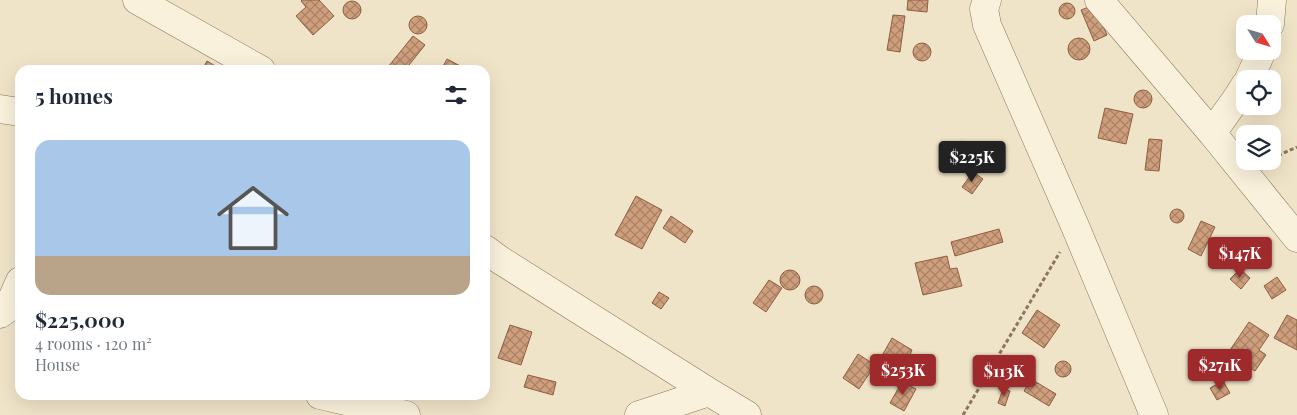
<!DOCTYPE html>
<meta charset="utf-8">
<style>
:root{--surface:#fff;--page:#f6f6f7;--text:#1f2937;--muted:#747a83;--accent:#9e2a2b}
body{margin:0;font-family:"Playfair Display",serif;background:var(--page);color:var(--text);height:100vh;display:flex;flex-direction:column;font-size:19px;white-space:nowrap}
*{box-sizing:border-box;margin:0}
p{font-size:16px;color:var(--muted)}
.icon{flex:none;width:28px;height:28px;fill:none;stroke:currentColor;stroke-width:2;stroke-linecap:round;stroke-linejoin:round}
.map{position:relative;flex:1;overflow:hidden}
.panel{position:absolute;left:15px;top:65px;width:475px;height:335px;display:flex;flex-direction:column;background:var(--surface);border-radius:15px;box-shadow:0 5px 20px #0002}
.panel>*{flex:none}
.needle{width:32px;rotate:127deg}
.controls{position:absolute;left:1236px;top:15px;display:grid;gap:10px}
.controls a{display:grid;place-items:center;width:45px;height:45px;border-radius:10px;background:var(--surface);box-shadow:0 5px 20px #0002;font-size:25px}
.price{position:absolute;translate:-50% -42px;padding:0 11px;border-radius:5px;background:var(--accent);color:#fff;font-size:16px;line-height:32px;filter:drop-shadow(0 1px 2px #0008)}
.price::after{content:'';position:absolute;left:50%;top:30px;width:15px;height:11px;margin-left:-8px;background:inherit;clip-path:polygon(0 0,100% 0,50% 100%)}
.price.on{background:#222;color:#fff}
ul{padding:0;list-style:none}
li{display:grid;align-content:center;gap:10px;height:265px;padding:0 20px}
li span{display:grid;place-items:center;height:155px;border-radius:15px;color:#555}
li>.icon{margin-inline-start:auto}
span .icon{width:90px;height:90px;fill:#fffc;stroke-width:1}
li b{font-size:21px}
h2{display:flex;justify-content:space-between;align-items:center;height:60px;padding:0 20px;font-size:21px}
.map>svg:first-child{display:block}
.building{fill:url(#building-cross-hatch);stroke:#8d5f41}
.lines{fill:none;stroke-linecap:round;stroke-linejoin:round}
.minor-casing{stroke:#8d765c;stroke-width:29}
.path{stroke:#8d765c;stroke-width:3;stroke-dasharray:4 2.5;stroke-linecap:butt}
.minor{stroke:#faf1dc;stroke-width:28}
</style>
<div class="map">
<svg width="1297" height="415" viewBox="0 0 1297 415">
<defs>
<pattern id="building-cross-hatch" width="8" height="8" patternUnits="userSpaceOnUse" patternTransform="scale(1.25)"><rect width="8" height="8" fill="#cf9f7d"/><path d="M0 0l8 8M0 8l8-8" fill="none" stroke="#a98266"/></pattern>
</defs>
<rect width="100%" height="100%" fill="#f0e4c8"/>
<path class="building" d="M302,0H319L334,16L313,35L296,16L306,7L301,1Z
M908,0H928L927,12L907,10Z
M343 10a9 9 0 1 1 18 0a9 9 0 1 1-18 0Z
M1059 11a8 8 0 1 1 16 0a8 8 0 1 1-16 0Z
M1094,5L1107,35L1094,41L1081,10Z
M893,15L905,16L900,52L887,50Z
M409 25a9 9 0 1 1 18 0a9 9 0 1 1-18 0Z
M413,36L425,45L405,70H392L388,67Z
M1068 49a11 11 0 1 1 22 0a11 11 0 1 1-22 0Z
M913 52a9 9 0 1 1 18 0a9 9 0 1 1-18 0Z
M447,59L466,69L465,70H441Z
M207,61L222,70H202Z
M1134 99a9 9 0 1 1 18 0a9 9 0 1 1-18 0Z
M1105,108L1133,114L1126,144L1098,138Z
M1149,139L1162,140L1159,171L1145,170Z
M961,141L980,154L969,170L950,158Z
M973,172L983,179L972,194L962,187Z
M636,196L662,210L642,249L615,235Z
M1170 216a7 7 0 1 1 14 0a7 7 0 1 1-14 0Z
M671,216L693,231L685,243L663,228Z
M1201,221L1215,227L1201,256L1188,249Z
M999,229L1003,242L955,256L951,242Z
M947,256L950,269L957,268L962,286L923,295L915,263Z
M1240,269L1250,278L1241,289L1230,279Z
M780 280a10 10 0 1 1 20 0a10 10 0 1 1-20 0Z
M1277,277L1286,290L1272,299L1264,286Z
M769,280L782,288L766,312L753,303Z
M805 295a9 9 0 1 1 18 0a9 9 0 1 1-18 0Z
M659,292L669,298L661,309L652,303Z
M1037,310L1060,325L1044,348L1022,333Z
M1287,315L1297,320V350L1274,338Z
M1249,322L1269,335L1259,350L1266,355L1255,371L1228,353Z
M510,325L532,332L521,365L498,358Z
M892,338L912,350L910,355L914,357L903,375L879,361Z
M858,354L875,365L859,389L843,378Z
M1055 369a8 8 0 1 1 16 0a8 8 0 1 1-16 0Z
M916 375a8 8 0 1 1 16 0a8 8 0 1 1-16 0Z
M528,375L556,382L553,395L524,387Z
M1031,379L1056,394L1049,406L1024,391Z
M1223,381L1230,393L1217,400L1210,388Z
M902,382L916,389L904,411L890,403Z
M1003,389L1010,391L1005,406L998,403Z"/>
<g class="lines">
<defs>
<path id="minor" d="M137,0L261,70
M987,0L984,9L987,25L1075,226L1154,415
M1099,0L1212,133L1297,238
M1270,24L1272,0
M1249,79L1262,51
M0,109L20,112
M1212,133L1237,98L1245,85
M485,249L500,260L709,392L747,415
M0,314L8,308L20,281
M320,395L406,415
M639,415L709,392"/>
</defs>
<use href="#minor" class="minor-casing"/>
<path class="path" d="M1272,158L1297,147
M963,415L1060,252"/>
<use href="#minor" class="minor"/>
</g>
</svg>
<div class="controls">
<a><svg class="needle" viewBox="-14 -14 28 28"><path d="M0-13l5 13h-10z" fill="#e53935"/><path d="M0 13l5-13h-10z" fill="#747a83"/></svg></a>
<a><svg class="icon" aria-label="locate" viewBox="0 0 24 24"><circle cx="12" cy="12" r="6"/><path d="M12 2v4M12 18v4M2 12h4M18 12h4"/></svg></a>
<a><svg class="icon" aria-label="layers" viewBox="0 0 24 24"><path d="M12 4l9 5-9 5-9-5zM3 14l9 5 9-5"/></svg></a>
</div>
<b class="price on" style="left:972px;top:183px">$225K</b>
<b class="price" style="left:1240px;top:279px">$147K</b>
<b class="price" style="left:1220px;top:391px">$271K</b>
<b class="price" style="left:903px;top:396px">$253K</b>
<b class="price" style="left:1004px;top:397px">$113K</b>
<section class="panel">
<h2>5 homes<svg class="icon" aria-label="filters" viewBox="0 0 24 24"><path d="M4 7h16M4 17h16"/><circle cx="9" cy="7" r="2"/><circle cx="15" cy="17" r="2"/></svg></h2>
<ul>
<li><span style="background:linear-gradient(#a9c7e8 75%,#b9a48a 0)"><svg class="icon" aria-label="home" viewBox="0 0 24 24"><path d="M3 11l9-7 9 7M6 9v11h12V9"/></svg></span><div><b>$225,000</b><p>4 rooms · 120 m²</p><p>House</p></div></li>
</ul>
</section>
</div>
